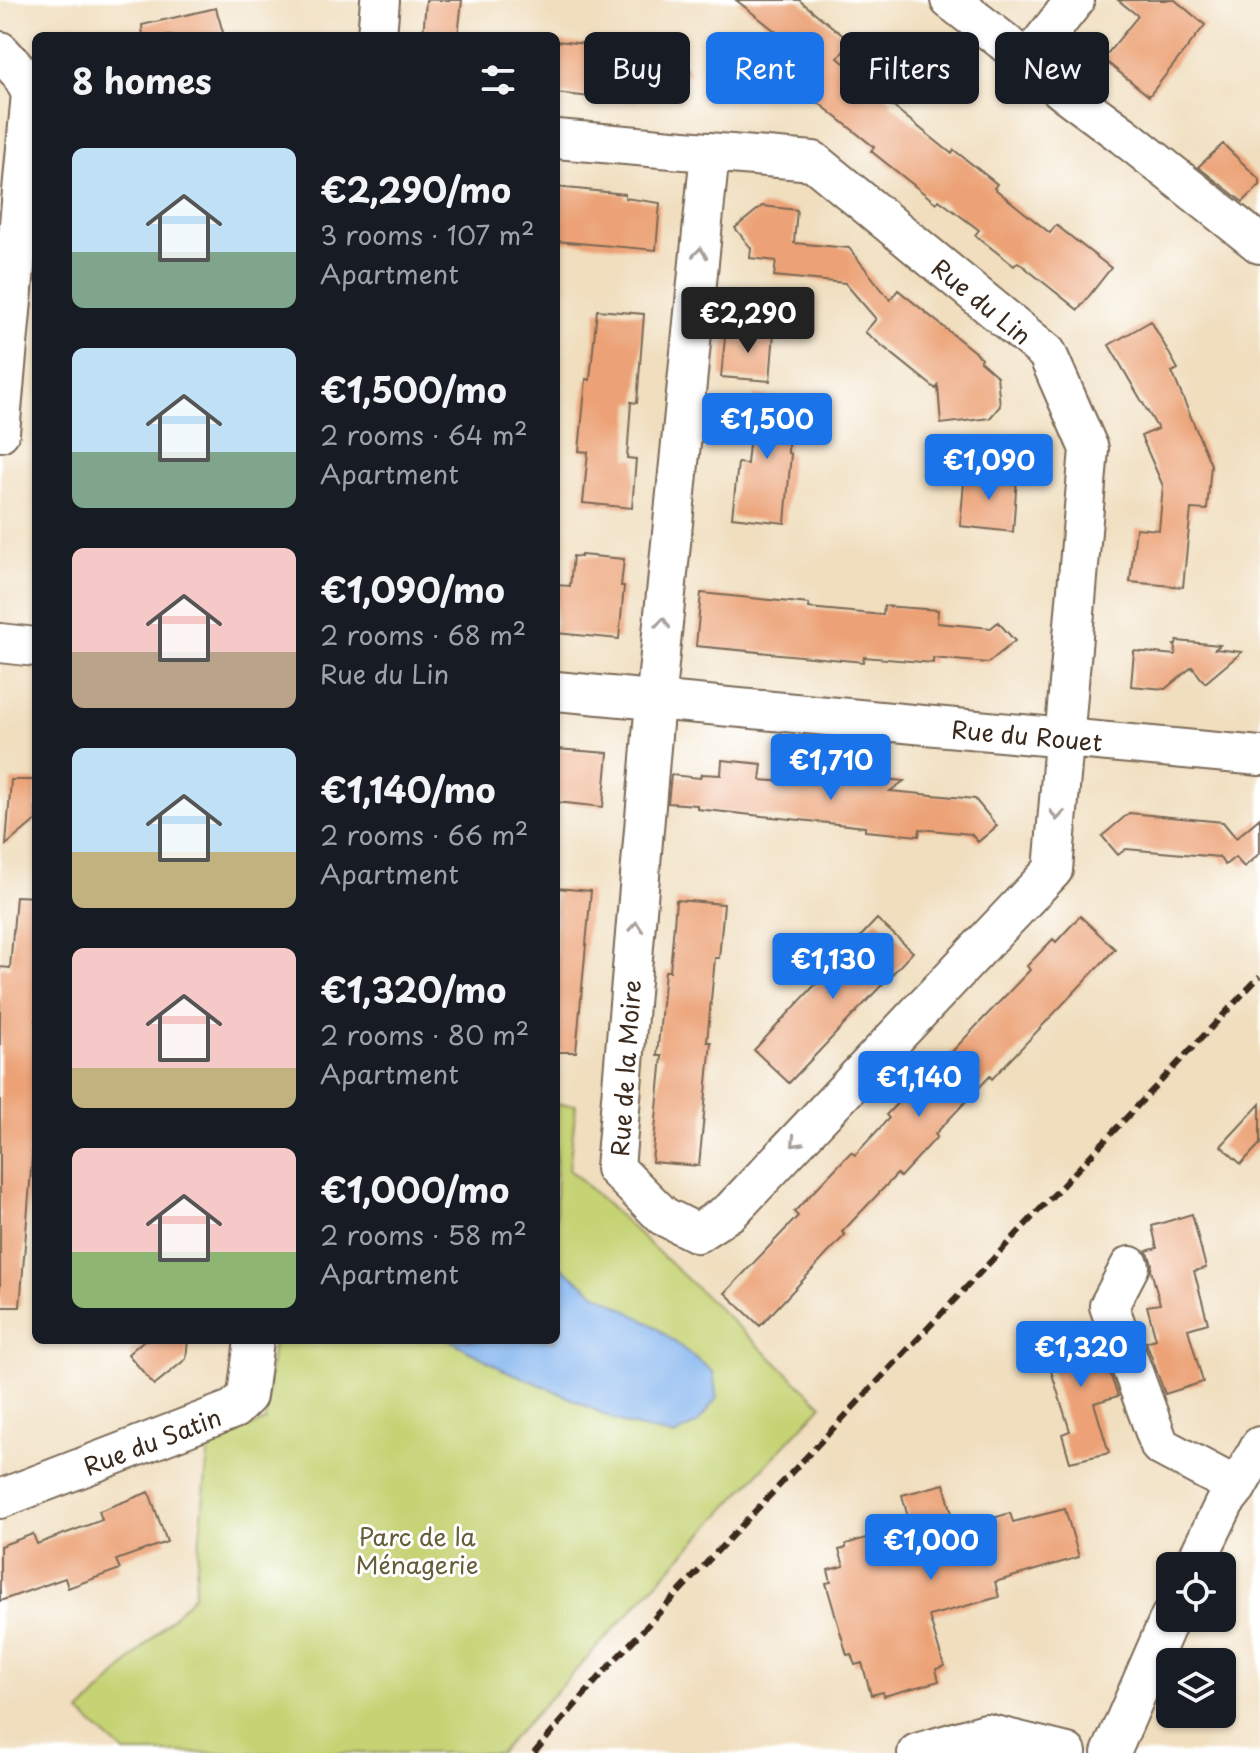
<!DOCTYPE html>
<meta charset="utf-8">
<style>
:root{--surface:#171b24;--page:#242831;--text:#f1f3f6;--muted:#9ea1a6;--accent:#1a73e8}
body{margin:0;font-family:"Playpen Sans",sans-serif;background:var(--page);color:var(--text);height:100vh;display:flex;flex-direction:column;font-size:30px;white-space:nowrap}
*{box-sizing:border-box;margin:0}
p{font-size:26px;color:var(--muted)}
.icon{flex:none;width:44px;height:44px;fill:none;stroke:currentColor;stroke-width:2;stroke-linecap:round;stroke-linejoin:round}
.map{position:relative;flex:1;overflow:hidden}
.details{position:absolute;left:32px;top:32px;width:528px;height:1312px;display:flex;flex-direction:column;background:var(--surface);border-radius:12px;box-shadow:0 2px 6px #0004}
.details>*{flex:none}
.banner{position:absolute;left:584px;top:32px;width:556px;height:72px;display:flex;gap:16px}
.controls{position:absolute;left:1156px;top:1552px;display:grid;gap:16px}
.controls a{display:grid;place-items:center;width:80px;height:80px;border-radius:12px;background:var(--surface);box-shadow:0 2px 6px #0004;font-size:40px}
.price{position:absolute;translate:-50% -68px;padding:0 18px;border-radius:8px;background:var(--accent);color:#fff;font-size:26px;line-height:52px;filter:drop-shadow(0 2px 4px #0008)}
.price::after{content:'';position:absolute;left:50%;top:48px;width:24px;height:18px;margin-left:-12px;background:inherit;clip-path:polygon(0 0,100% 0,50% 100%)}
.price.on{background:#222;color:#fff}
ul{padding:0;list-style:none}
li{display:flex;align-items:center;gap:24px;height:200px;padding:0 40px}
li span{display:grid;place-items:center;flex:none;width:224px;height:160px;border-radius:12px;color:#555}
li>.icon{margin-inline-start:auto}
span .icon{width:96px;height:96px;fill:#fffc;stroke-width:1}
li b{font-size:34px}
h2{display:flex;justify-content:space-between;align-items:center;height:96px;padding:0 40px;font-size:34px}
.chip{padding:0 28px;border-radius:12px;background:var(--surface);box-shadow:0 2px 6px #0004;font-size:28px;line-height:72px}
.chip.on{background:var(--accent);color:#fff}
.map>svg:first-child{display:block}
.green{fill:#c6d375;stroke:#807e4a;stroke-width:2}
.water{fill:#81b3ee;stroke:#5e6e86;stroke-width:2}
.building{fill:#eca276}
.lines{fill:none;stroke-linecap:round;stroke-linejoin:round}
.minor-casing{stroke:#7a6956;stroke-width:42}
.minor{stroke:#fff;stroke-width:38}
.rail{stroke:#3b2a1e;stroke-width:6;stroke-dasharray:12 6;stroke-linecap:butt}
.oneway{stroke:#a79f9a}
.labels{text-anchor:middle;dominant-baseline:central;stroke-width:6;stroke-linejoin:round;paint-order:stroke}
.street-label{font-size:24px;fill:#3b2a1e;stroke:#fff}
.park-label{font-size:24px;fill:#655d38;stroke:#fff}
</style>
<div class="map">
<svg width="1260" height="1753" viewBox="0 0 1260 1753">
<rect width="100%" height="100%" fill="#fff"/>
<filter id="ink" filterUnits="userSpaceOnUse"><feTurbulence type="fractalNoise" baseFrequency=".0125" numOctaves="2"/><feDisplacementMap in="SourceGraphic" scale="16" xChannelSelector="R" yChannelSelector="G"/><feConvolveMatrix kernelMatrix="1 2 1 2 8 2 1 2 1" color-interpolation-filters="sRGB"/></filter>
<filter id="wash" filterUnits="userSpaceOnUse"><feTurbulence type="fractalNoise" baseFrequency=".006" numOctaves="4" result="noise"/><feDisplacementMap in="SourceGraphic" scale="32" xChannelSelector="R" yChannelSelector="G"/><feGaussianBlur stdDeviation="1.8" result="paint"/><feColorMatrix in="noise" values="0 0 0 0 0 0 0 0 0 0 0 0 0 0 0 0 0 1.4 0 .05"/><feComposite in="paint" operator="in"/></filter>
<g filter="url(#wash)">
<rect width="100%" height="100%" fill="#f0debe"/>
<path class="green" d="M556,1104L576,1105L569,1169L822,1405L499,1753H125L80,1713L194,1595L209,1445L265,1421L273,1340H556Z"/>
<path class="water" d="M556,1263L594,1292L653,1325L713,1372L717,1398L697,1424L674,1436L624,1424L551,1389L502,1369L450,1340H556Z"/>
<g id="blocks">
<path class="building" d="M426,0H462L458,36H423Z
M736,0H799L851,42L838,58L892,101L890,104L952,154L954,150L997,184L994,188L1050,233L1056,225L1111,268L1078,310L1018,262L1014,266L975,235L979,230L939,200L936,203L871,151L874,147L766,61L784,38Z
M1118,0H1175L1205,25L1149,96L1103,59L1138,16Z
M216,8L224,36H143L142,25Z
M556,41L606,46L605,53L644,57L664,41L690,72L658,99L635,97L634,102L556,93Z
M1223,144L1260,180V185L1243,202L1198,167Z
M556,187L625,194V198L660,203L656,250L556,241Z
M762,206L797,210L794,243L849,248L890,300L898,290L982,358L980,361L997,376L1000,406L990,418L941,424L938,386L936,389L865,332L876,319L845,283L774,276L776,261L750,258L751,248L735,228Z
M597,310L644,314L637,403L631,402L627,458L636,459L632,508L583,503L588,452L579,451L586,379L590,380Z
M1151,321L1178,369L1172,372L1211,465L1207,510L1191,509L1183,587L1130,582L1136,528L1159,530L1163,486L1141,436L1158,429L1109,345Z
M726,328L774,332L770,381L721,377Z
M754,395L801,400L797,440L788,441V453L791,454L785,523L732,517L738,463L747,464Z
M965,472L1017,477L1013,532L960,526Z
M581,555L624,559L621,586H624L619,639L556,633V585L570,586L573,556L581,557Z
M701,593L809,604V608L883,615L884,606L938,610L937,623L991,628L998,622L1015,641L988,663L933,658V663L864,657L863,662L696,646Z
M1177,641L1220,645L1215,649L1242,652L1205,683L1192,667L1165,689L1131,686L1134,651L1175,655L1176,648L1174,645H1176Z
M556,749L608,753L603,807L556,802Z
M722,760L762,764L760,780L815,784L816,773L904,781L890,791L975,799L997,826L978,842L971,834L920,829L919,836L865,831V827L697,809V805L668,803L671,775L700,778L701,774L721,775Z
M11,780H36V820L6,845Z
M1129,813L1223,822L1236,838L1260,818V853L1244,867L1235,857L1225,865L1219,857L1172,853L1126,849L1118,855L1102,836Z
M556,888L591,891L576,1052H556Z
M16,896L36,897V1108L20,1307H0V967L10,968Z
M676,900L724,904L719,958H715L707,1042H711L699,1166L652,1162L662,1056H657L660,1026L665,971H670Z
M1080,916L1115,949L992,1079L990,1076L935,1134L937,1137L900,1177L897,1174L842,1232L845,1235L760,1326L725,1293L798,1216L794,1212L816,1189L851,1152L855,1155L889,1118L886,1115L904,1096L944,1054L947,1057L982,1020L1030,970L1027,966L1053,939L1056,942Z
M877,919L913,952L789,1083L754,1050Z
M1260,1104V1144L1241,1164L1221,1146Z
M1192,1214L1206,1268L1194,1271L1208,1323L1188,1329L1203,1382L1165,1394L1146,1342L1156,1339L1147,1306L1160,1304L1151,1270L1152,1264L1149,1255L1146,1251L1157,1248L1152,1226Z
M1091,1324L1101,1356L1103,1355L1118,1396L1094,1403L1109,1453L1070,1462L1062,1434L1070,1431L1045,1352L1052,1350L1048,1336Z
M144,1340H188L186,1359L154,1385L128,1354Z
M944,1484L954,1521L975,1515L977,1523L1010,1513L1013,1522L1065,1509L1079,1557L995,1582L999,1597L929,1616L944,1666L936,1669L939,1681L884,1696L883,1692L871,1695L862,1663L855,1665L851,1654L847,1655L826,1583L831,1582L828,1570L844,1566L839,1550L846,1548V1544L910,1525L902,1495Z
M149,1492L167,1542L116,1560L120,1569L68,1588L65,1578L0,1601V1546L33,1534L37,1544L102,1520L99,1511Z"/>
</g>
</g>
<g filter="url(#ink)">
<use href="#blocks" fill-opacity="0" stroke="#7a6956" stroke-width="2"/>
<g class="lines">
<defs>
<path id="minor" d="M950,0L1003,41L1063,91L1124,136L1260,244
M377,36L380,0
M0,51L20,73L31,93L0,432
M1027,61L1075,0
M556,139L813,161L1047,353L1089,449L1053,870L731,1211L697,1233L663,1216L615,1168L653,724L710,152
M0,643L36,647
M556,691L1260,756
M1130,1266L1109,1306L1160,1446L1237,1487
M0,1499L234,1409L247,1396L254,1340
M1194,1566L1225,1502L1237,1487L1260,1446
M917,1753L986,1733L1067,1753
M1111,1753L1170,1617"/>
</defs>
<use href="#minor" class="minor-casing"/>
<use href="#minor" class="minor"/>
<path class="rail" d="M534,1753L610,1665L1260,976"/>
</g>
<defs><path id="oneway-chevron" d="M-2-3.5L2.5 0L-2 3.5" fill="none" stroke-width="1.6" stroke-linecap="round" stroke-linejoin="round" transform="scale(2)"/></defs>
<g class="oneway">
<use href="#oneway-chevron" transform="translate(700 253) rotate(-84)"/>
<use href="#oneway-chevron" transform="translate(663 623) rotate(-84)"/>
<use href="#oneway-chevron" transform="translate(1057 815) rotate(95)"/>
<use href="#oneway-chevron" transform="translate(636 927) rotate(-85)"/>
<use href="#oneway-chevron" transform="translate(796 1142) rotate(133)"/>
</g>
</g>
<g class="labels">
<g class="street-label">
<text transform="translate(982 301) rotate(39)">Rue du Lin</text>
<text transform="translate(1027 735) rotate(5)">Rue du Rouet</text>
<text transform="translate(625 1068) rotate(-86)">Rue de la Moire</text>
<text transform="translate(152 1441) rotate(-21)">Rue du Satin</text>
</g>
<g class="park-label">
<text x="417" y="1536">Parc de la<tspan x="417" dy="28">Ménagerie</tspan></text>
</g>
</g>
</svg>
<div class="controls">
<a><svg class="icon" aria-label="locate" viewBox="0 0 24 24"><circle cx="12" cy="12" r="6"/><path d="M12 2v4M12 18v4M2 12h4M18 12h4"/></svg></a>
<a><svg class="icon" aria-label="layers" viewBox="0 0 24 24"><path d="M12 4l9 5-9 5-9-5zM3 14l9 5 9-5"/></svg></a>
</div>
<b class="price on" style="left:748px;top:355px">€2,290</b>
<b class="price" style="left:767px;top:461px">€1,500</b>
<b class="price" style="left:989px;top:502px">€1,090</b>
<b class="price" style="left:831px;top:802px">€1,710</b>
<b class="price" style="left:833px;top:1001px">€1,130</b>
<b class="price" style="left:919px;top:1119px">€1,140</b>
<b class="price" style="left:1081px;top:1389px">€1,320</b>
<b class="price" style="left:931px;top:1582px">€1,000</b>
<div class="banner">
<a class="chip">Buy</a>
<a class="chip on">Rent</a>
<a class="chip">Filters</a>
<a class="chip">New</a>
</div>
<section class="details">
<h2>8 homes<svg class="icon" aria-label="filters" viewBox="0 0 24 24"><path d="M4 7h16M4 17h16"/><circle cx="9" cy="7" r="2"/><circle cx="15" cy="17" r="2"/></svg></h2>
<ul>
<li><span style="background:linear-gradient(#bfe0f5 65%,#7fa58c 0)"><svg class="icon" aria-label="home" viewBox="0 0 24 24"><path d="M3 11l9-7 9 7M6 9v11h12V9"/></svg></span><div><b>€2,290/mo</b><p>3 rooms · 107 m²</p><p>Apartment</p></div></li>
<li><span style="background:linear-gradient(#bfe0f5 65%,#7fa58c 0)"><svg class="icon" aria-label="home" viewBox="0 0 24 24"><path d="M3 11l9-7 9 7M6 9v11h12V9"/></svg></span><div><b>€1,500/mo</b><p>2 rooms · 64 m²</p><p>Apartment</p></div></li>
<li><span style="background:linear-gradient(#f6c9c9 65%,#b9a48a 0)"><svg class="icon" aria-label="home" viewBox="0 0 24 24"><path d="M3 11l9-7 9 7M6 9v11h12V9"/></svg></span><div><b>€1,090/mo</b><p>2 rooms · 68 m²</p><p>Rue du Lin</p></div></li>
<li><span style="background:linear-gradient(#bfe0f5 65%,#c2b280 0)"><svg class="icon" aria-label="home" viewBox="0 0 24 24"><path d="M3 11l9-7 9 7M6 9v11h12V9"/></svg></span><div><b>€1,140/mo</b><p>2 rooms · 66 m²</p><p>Apartment</p></div></li>
<li><span style="background:linear-gradient(#f6c9c9 75%,#c2b280 0)"><svg class="icon" aria-label="home" viewBox="0 0 24 24"><path d="M3 11l9-7 9 7M6 9v11h12V9"/></svg></span><div><b>€1,320/mo</b><p>2 rooms · 80 m²</p><p>Apartment</p></div></li>
<li><span style="background:linear-gradient(#f6c9c9 65%,#8fb573 0)"><svg class="icon" aria-label="home" viewBox="0 0 24 24"><path d="M3 11l9-7 9 7M6 9v11h12V9"/></svg></span><div><b>€1,000/mo</b><p>2 rooms · 58 m²</p><p>Apartment</p></div></li>
</ul>
</section>
</div>
